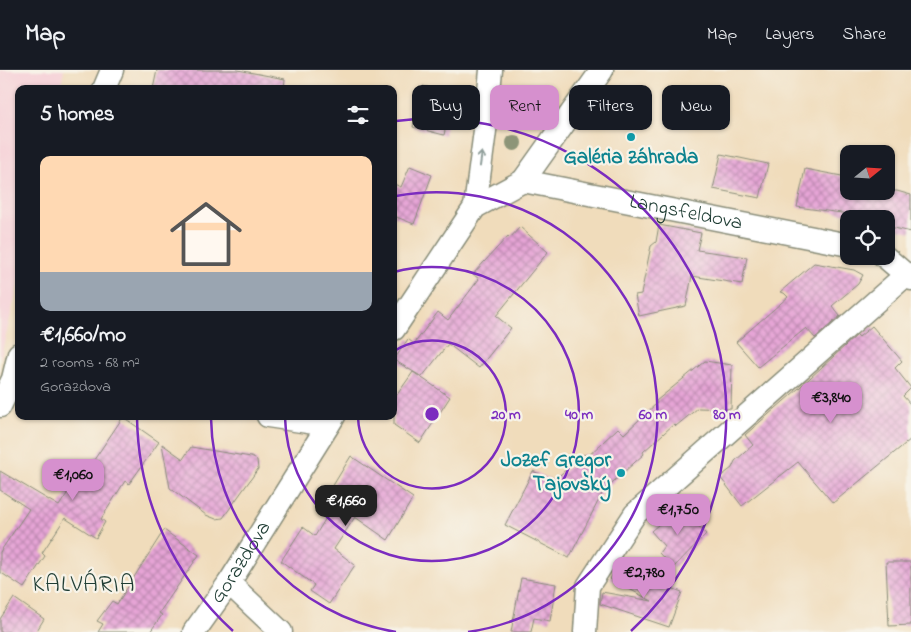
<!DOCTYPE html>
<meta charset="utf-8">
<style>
:root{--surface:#171b24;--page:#242831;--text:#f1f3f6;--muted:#9ea1a6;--line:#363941;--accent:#d690ce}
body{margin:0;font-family:"Indie Flower",sans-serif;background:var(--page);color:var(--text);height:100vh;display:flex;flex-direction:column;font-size:19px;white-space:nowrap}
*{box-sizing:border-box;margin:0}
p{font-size:16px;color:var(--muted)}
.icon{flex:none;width:28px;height:28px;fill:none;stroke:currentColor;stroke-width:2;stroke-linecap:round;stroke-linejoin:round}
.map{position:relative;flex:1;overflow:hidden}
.details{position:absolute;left:15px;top:15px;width:382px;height:335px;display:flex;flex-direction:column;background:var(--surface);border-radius:10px;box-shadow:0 1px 4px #0004}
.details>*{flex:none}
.hud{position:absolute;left:412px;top:15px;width:422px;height:45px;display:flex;gap:10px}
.needle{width:32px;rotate:72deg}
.controls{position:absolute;left:840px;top:75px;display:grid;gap:10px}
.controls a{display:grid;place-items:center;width:55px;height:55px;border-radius:10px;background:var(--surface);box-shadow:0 1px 4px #0004;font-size:25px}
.price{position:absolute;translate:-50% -42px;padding:0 11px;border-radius:10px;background:var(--accent);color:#111;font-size:16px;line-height:32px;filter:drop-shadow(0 1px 2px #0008)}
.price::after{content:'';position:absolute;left:50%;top:30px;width:15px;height:11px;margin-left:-8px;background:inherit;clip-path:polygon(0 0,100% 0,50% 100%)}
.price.on{background:#222;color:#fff}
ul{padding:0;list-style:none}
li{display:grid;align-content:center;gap:10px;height:265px;padding:0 25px}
li span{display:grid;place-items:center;height:155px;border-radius:10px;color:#555}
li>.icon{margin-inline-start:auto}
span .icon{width:90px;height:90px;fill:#fffc;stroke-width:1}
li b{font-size:21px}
h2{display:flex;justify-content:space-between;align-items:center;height:60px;padding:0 25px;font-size:21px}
.pill{padding:0 18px;border-radius:10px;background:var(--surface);box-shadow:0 1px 4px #0004;font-size:18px;line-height:45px}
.pill.on{background:var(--accent);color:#111}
header{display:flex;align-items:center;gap:30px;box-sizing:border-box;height:70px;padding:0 25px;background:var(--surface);border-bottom:1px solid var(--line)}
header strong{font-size:24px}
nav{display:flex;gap:28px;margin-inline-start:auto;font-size:18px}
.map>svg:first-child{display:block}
.built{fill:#f6cfd7}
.building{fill:url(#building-cross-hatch)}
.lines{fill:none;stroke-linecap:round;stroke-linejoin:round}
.street-casing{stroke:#888c78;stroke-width:25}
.street{stroke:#fff;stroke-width:22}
.tree{fill:#8d9578}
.oneway{stroke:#8f9e9a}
.ring{fill:none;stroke:#7b2cbf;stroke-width:2.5}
.culture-dot{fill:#0f9aa8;stroke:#f7f3e8;stroke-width:2}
.labels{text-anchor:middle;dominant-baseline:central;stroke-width:4.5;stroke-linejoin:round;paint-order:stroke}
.culture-label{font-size:21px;font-weight:bold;fill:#0d838f;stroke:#f7f3e8}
.street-label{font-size:21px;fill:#1f3d34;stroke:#f7f3e8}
.quarter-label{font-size:24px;letter-spacing:1px;fill:#1f3d34;stroke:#f7f3e8}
.centre{fill:#7b2cbf;stroke:#f7f3e8;stroke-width:2.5}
.ring-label{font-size:15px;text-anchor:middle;font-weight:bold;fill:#7b2cbf;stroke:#f7f3e8;stroke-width:4.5;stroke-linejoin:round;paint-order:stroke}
</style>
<header>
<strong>Map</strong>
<nav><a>Map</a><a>Layers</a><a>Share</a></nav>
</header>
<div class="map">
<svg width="911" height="562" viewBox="0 0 911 562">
<defs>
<pattern id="building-cross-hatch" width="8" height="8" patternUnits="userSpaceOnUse" patternTransform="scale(1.25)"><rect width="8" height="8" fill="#e6a4d6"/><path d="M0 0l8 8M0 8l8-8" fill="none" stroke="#ba87ae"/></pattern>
</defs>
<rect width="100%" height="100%" fill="#f7f3e8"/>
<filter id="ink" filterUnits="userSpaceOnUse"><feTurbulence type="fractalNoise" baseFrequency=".02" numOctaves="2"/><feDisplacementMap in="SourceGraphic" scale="10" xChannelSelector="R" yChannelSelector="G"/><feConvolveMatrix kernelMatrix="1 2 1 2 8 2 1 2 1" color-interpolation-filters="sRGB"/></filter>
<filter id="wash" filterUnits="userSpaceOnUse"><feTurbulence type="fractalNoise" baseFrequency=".0096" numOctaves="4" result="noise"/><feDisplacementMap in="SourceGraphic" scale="20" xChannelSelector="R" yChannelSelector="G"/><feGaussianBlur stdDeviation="1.12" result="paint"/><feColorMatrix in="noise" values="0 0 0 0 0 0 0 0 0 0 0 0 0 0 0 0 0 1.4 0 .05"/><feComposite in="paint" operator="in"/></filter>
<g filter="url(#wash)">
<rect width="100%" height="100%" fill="#f0dcbb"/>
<path class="built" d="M0,0H64L60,19H19V211L0,290Z"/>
<g id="blocks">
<path class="building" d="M157,0H238L285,9L284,19H153Z
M423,16L453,23L444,65L413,57Z
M721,84L768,94L760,128L713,119Z
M410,96L432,105L414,154L394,146V114L401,117Z
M805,99L847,107L849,121H897L911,125V162L886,156V149H865L849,144L797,137Z
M659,155L701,163L697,180L747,187L742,214L692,206L686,236L639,246L635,225L641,224L651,176L656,172Z
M520,157L548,182L496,246L511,258L479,298L448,274L422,307L394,290L408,269L414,274L438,242L448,250L479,209L473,204L508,166L510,168Z
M814,193L854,200L863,205L858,214L832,236L840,246L815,268L806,258L758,297L736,272L788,227L784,223L780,222Z
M872,256L902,291L895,298L911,318L903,326L911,335V369L833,433L798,392L742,436L720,407L732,398L735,391L753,375L745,365L799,318L857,265L859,267Z
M705,291L732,295L731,339L698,338L676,356L674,354L643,382L644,384L604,420L569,488L505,455L533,401L553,411L584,384L587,387L618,358L624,364L657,333L656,331Z
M413,302L450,327L420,373L394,355V329Z
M123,347L159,372L129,414L125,411L101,449L105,452L96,468L65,448L42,483L45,486L24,518L0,502V482L29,439L0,420V401L59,436L76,410L79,412Z
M162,374L183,389L191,377L251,387L257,390L258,399L223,448L216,449L206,445L170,418Z
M351,386L413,428L388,470L355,447L334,479L355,495L329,534L310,521L314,515L281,491L303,457L315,466L335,433L326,427Z
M680,436L706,464L673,498L659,483L664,476L651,461Z
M164,460L199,485L159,543L162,545L150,562H98L103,554L97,551L112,531L117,534Z
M886,492H911V555L889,556Z
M616,498L682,522L669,557L600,534L602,522L652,531L610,509Z
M521,508L556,514L550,551L534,548L531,562H511Z
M14,528L44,549L36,562H0V549Z"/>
</g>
</g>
<g filter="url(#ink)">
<use href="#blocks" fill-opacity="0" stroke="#888c78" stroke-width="1"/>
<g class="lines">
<defs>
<g id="street">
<path d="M104,19L112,0"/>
<path id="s1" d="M523,111L849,175"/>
<path d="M475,137L486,53L491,0"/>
<path d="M884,186L911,209"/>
<path d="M394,259L475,137L523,111L602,0"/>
<path d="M0,336L13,309L19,284"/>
<path d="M268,346L328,355"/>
<path d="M229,513L281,562"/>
<path id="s2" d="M194,562L229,513L334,346"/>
<path d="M585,562L588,516L635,444L907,204"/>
</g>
</defs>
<use href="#street" class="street-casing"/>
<use href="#street" class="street"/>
</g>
<circle class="tree" cx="514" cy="73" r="8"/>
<defs><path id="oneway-shaft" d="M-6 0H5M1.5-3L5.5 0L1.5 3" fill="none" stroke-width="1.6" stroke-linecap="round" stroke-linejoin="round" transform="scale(1.25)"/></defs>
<use class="oneway" href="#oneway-shaft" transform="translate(481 89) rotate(-82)"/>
</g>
<g class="ring">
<path d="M394 281A74 74 0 1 1 358 347"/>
<path d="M394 202A147 147 0 1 1 285 347"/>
<path d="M396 562A221 221 0 0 1 211 348M396 126A221 221 0 1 1 468 562"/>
<path d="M233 561A295 295 0 0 1 137 347M396 51A295 295 0 0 1 631 561"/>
</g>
<g class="culture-dot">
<circle cx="631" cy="67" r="5"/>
<circle cx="621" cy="403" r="5"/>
</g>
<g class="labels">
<g class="culture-label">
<text x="631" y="88">Galéria záhrada</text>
<text x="611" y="391" text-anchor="end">Jozef Gregor<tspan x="611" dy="24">Tajovský</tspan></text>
</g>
<g class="street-label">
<text stroke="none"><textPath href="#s1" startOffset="166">Langsfeldova</textPath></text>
<text stroke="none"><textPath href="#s2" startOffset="84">Gorazdova</textPath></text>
</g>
<g class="quarter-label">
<text x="84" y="515">KALVÁRIA</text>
</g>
</g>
<circle cx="432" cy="344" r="8" class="centre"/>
<g class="ring-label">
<text x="506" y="349">20 m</text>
<text x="579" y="349">40 m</text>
<text x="653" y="349">60 m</text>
<text x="727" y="349">80 m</text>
</g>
</svg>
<div class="controls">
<a><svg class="needle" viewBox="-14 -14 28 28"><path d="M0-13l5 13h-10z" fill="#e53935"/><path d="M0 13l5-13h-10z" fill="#9ea1a6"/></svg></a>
<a><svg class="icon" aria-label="locate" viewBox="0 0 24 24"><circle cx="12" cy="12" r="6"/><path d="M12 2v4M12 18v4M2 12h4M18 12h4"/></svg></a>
</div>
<b class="price" style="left:831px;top:354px">€3,840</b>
<b class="price" style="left:73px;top:431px">€1,060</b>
<b class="price on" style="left:346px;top:457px">€1,660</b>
<b class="price" style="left:678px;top:466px">€1,750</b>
<b class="price" style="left:644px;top:529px">€2,780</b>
<div class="hud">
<a class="pill">Buy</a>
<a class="pill on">Rent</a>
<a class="pill">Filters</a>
<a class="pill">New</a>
</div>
<section class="details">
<h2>5 homes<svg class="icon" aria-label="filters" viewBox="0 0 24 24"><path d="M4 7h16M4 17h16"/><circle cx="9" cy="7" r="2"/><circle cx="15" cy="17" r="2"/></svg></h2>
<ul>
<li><span style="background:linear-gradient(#ffd9b3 75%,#9aa5b1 0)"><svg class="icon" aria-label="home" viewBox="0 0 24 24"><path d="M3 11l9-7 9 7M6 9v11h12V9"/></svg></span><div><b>€1,660/mo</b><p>2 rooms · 68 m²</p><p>Gorazdova</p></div></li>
</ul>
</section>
</div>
